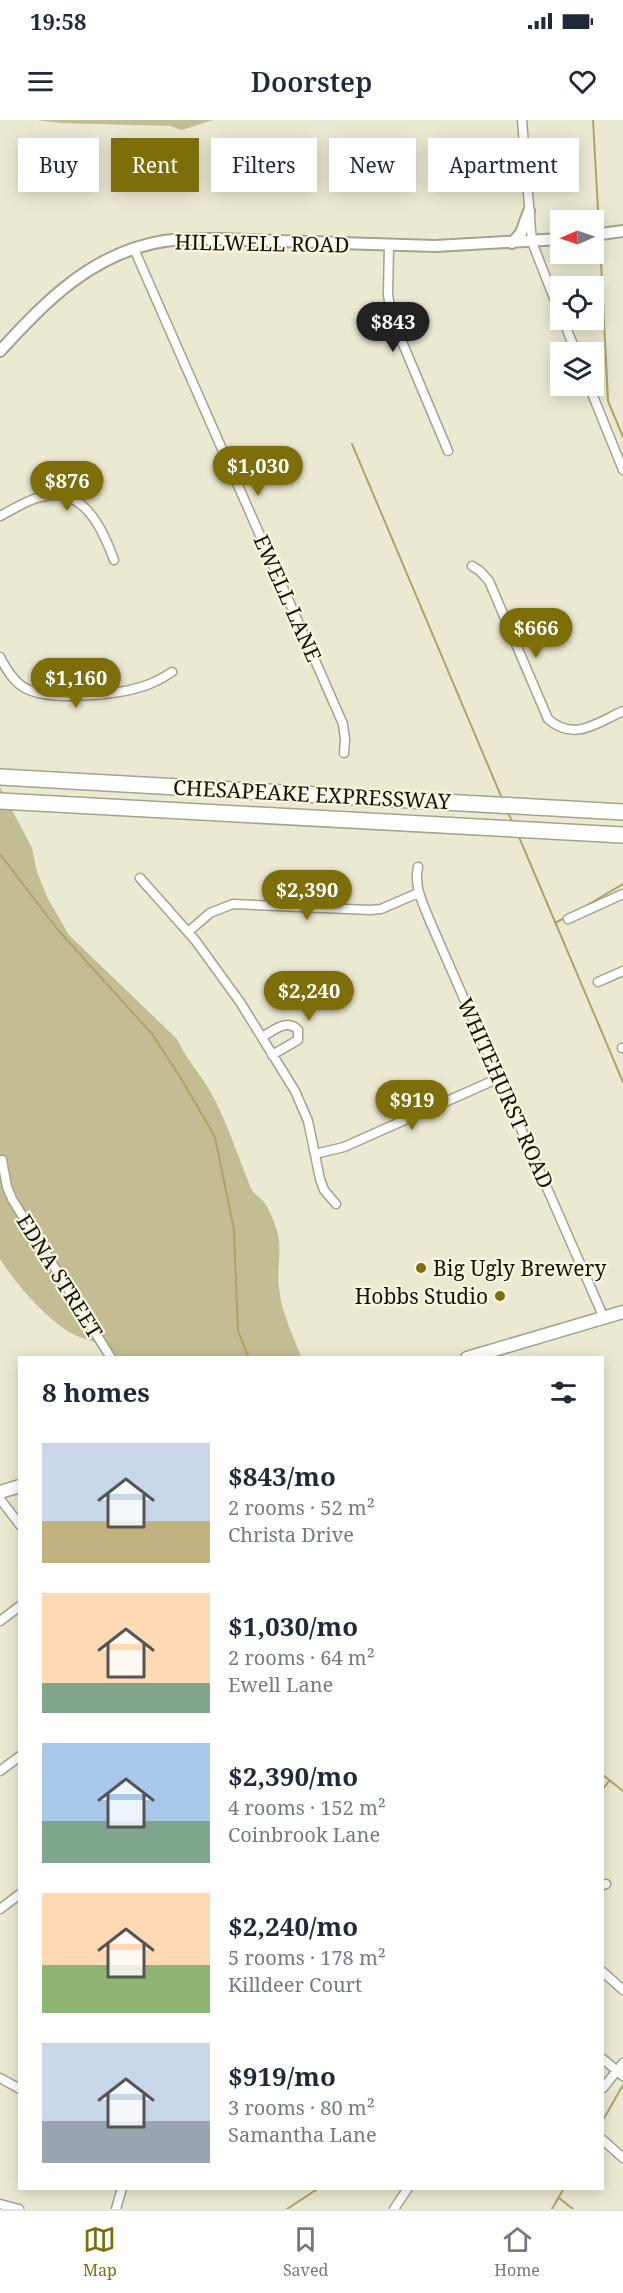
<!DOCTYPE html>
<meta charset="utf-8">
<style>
:root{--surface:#fff;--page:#f6f6f7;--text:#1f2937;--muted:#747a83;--line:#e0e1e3;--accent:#7d6e0a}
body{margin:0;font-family:"Noto Serif",serif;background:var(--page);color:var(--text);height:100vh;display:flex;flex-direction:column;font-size:22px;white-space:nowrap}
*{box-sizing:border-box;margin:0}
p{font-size:20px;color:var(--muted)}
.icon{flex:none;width:33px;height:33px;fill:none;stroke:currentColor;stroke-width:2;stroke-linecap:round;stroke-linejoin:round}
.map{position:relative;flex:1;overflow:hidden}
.details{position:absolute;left:18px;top:1236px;width:586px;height:834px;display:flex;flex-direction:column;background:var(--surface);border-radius:0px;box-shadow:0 3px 15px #0003}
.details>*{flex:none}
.banner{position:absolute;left:18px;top:18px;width:588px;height:54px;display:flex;gap:12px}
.needle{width:39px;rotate:268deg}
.controls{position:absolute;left:550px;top:90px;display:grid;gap:12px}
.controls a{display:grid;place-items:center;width:54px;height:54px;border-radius:0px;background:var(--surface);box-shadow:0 3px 15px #0003;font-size:30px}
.price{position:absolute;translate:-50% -51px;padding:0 14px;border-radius:21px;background:var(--accent);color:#fff;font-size:20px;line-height:39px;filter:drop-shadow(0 2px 3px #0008)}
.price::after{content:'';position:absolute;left:50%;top:36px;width:18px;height:14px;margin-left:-9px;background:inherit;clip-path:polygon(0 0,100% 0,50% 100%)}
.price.on{background:#222;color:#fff}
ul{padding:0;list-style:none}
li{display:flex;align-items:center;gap:18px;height:150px;padding:0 24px}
li span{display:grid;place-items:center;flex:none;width:168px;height:120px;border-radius:0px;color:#555}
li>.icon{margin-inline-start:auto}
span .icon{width:72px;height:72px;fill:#fffc;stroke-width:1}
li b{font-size:26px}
h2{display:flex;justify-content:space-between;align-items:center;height:72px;padding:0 24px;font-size:26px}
.chip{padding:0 21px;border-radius:0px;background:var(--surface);box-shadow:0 3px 15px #0003;font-size:21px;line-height:54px}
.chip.on{background:var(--accent);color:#fff}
.status{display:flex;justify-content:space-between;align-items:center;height:42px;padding:0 30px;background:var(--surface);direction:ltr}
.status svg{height:16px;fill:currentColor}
header{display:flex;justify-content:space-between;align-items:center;height:78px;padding:0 24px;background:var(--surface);font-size:27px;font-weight:600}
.dock{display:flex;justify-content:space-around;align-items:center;height:84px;border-top:2px solid var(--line);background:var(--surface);font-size:16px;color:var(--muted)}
.dock a{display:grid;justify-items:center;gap:3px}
.dock .on{color:var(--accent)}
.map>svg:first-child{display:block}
.green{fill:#c4bd94}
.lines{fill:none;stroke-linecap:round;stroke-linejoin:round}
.stream{stroke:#afa466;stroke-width:2}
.minor-casing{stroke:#a5a28d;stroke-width:11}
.tertiary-casing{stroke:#a5a28d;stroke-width:14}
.primary-casing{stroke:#a5a28d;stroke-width:15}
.motorway-casing{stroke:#a5a28d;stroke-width:18}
.minor{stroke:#fff;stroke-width:8}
.tertiary{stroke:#fff;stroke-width:10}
.primary{stroke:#fff;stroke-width:12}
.motorway{stroke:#fff;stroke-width:15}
.poi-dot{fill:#7d6e0a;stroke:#faf6e0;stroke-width:2}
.labels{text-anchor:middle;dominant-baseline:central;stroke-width:4.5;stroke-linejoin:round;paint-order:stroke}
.street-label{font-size:21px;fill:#14130b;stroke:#faf6e0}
.poi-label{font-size:21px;fill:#14130b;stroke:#faf6e0;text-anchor:start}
</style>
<div class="status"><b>19:58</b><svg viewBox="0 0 49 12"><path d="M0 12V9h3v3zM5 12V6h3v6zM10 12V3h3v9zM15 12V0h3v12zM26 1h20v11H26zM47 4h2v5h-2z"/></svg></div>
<header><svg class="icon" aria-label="menu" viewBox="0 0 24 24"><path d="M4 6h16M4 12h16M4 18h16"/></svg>Doorstep<svg class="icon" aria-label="heart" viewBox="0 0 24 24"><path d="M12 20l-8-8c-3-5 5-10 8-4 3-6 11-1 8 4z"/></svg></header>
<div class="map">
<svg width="623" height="2089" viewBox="0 0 623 2089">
<rect width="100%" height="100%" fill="#ece9d3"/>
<path class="green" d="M37,0H213L182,10L170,6L59,3Z
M0,667L32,728L37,752L47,777L69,815L177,919C187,941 204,958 215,980C229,1008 239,1039 251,1068C253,1074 259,1076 263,1081C268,1087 273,1098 275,1105C284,1126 276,1147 279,1168C281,1191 293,1215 301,1237H115C100,1219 90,1223 71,1213C45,1198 16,1164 0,1139Z"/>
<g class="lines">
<path class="stream" d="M593,0L599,107
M600,122L608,281L623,317
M352,324L501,676
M508,693L512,701
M519,717L623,962
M0,734L58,810L152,914L182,960L215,1017L234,1110L238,1211L249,1238
M579,790L623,764
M555,803L566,797
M603,1655L623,1671
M603,1669L609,1661
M603,2000L623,1965
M559,2078L573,2089
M287,2089L319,2068
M552,2089L564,2068"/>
<defs>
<path id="minor" d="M522,0L532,122L561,196
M389,125L388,175L392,198L448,331
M134,129L343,604L345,619L344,633
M563,200L576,232
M589,266L623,350
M69,379L76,358
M0,396C12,390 24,382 37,378C82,363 102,407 114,440
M472,446L480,451L489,461L548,599C574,622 597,603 623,591
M0,537C6,549 14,563 27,569C54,582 124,575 152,563C159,560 166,556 172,552
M418,747C414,766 422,781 429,799L604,1198
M140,758L195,820L240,882L295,971L308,1001L320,1059L324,1070L336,1084
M568,799L623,774
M188,812L210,793L233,784L370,790L381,789L418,773
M598,862L623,851
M262,917C273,911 287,898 298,910V920L272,935
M622,928H623
M315,1034L344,1027L499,958
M2,1040L7,1067L12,1079L111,1238
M0,1379L20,1405
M0,1501L20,1486
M0,1651L20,1636
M603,1765L606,1764
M0,1789L20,1774
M603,1852L623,1870
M603,1939L623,1956
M0,1958L20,1969
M603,1968L623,1943
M603,2020L623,2038
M0,2084L19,2089
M116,2089L122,2068
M394,2089L408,2068"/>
<path id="tertiary" d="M594,115L623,111
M512,123L521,113L529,91
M0,231C47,180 92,133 164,121C182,118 201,119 219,119L435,126L561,119"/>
<path id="primary" d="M467,1238L623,1192
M0,1372L20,1366"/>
<path id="motorway" d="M0,657L623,692
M0,681L623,715"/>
</defs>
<use href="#minor" class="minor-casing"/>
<use href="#tertiary" class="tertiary-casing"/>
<use href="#primary" class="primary-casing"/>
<use href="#motorway" class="motorway-casing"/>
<use href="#minor" class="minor"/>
<use href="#tertiary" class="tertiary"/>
<use href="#primary" class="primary"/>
<use href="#motorway" class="motorway"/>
</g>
<g class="poi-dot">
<circle cx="421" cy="1148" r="6"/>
<circle cx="500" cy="1176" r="6"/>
</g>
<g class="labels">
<g class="street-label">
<text transform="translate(262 123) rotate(1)">HILLWELL ROAD</text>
<text transform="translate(288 478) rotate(66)">EWELL LANE</text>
<text transform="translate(312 674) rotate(3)">CHESAPEAKE EXPRESSWAY</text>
<text transform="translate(506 973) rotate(66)">WHITEHURST ROAD</text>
<text transform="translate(60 1156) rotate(58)">EDNA STREET</text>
</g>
<g class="poi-label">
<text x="433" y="1148">Big Ugly Brewery</text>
<text x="488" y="1176" text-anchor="end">Hobbs Studio</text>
</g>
</g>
</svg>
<div class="controls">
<a><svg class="needle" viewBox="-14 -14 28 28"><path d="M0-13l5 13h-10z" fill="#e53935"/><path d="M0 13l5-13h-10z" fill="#747a83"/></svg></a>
<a><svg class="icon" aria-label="locate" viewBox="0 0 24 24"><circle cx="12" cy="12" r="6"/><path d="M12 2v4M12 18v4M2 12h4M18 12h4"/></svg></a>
<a><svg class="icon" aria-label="layers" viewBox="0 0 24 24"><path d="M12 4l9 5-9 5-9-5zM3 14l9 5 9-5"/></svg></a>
</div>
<b class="price on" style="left:393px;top:233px">$843</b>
<b class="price" style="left:258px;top:377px">$1,030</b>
<b class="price" style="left:67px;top:392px">$876</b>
<b class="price" style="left:536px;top:539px">$666</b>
<b class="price" style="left:76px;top:589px">$1,160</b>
<b class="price" style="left:307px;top:801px">$2,390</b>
<b class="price" style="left:309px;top:902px">$2,240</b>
<b class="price" style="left:412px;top:1011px">$919</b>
<div class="banner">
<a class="chip">Buy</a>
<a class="chip on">Rent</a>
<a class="chip">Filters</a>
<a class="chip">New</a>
<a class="chip">Apartment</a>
</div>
<section class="details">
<h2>8 homes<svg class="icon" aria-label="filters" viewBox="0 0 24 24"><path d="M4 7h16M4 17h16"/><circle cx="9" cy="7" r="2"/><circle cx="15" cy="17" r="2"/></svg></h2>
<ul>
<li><span style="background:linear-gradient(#c9d6e8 65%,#c2b280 0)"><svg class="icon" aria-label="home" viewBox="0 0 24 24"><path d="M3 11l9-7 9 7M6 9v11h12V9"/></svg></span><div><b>$843/mo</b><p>2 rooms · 52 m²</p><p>Christa Drive</p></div></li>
<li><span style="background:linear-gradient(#ffd9b3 75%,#7fa58c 0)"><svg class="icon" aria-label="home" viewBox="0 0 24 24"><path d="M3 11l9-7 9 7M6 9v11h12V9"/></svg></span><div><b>$1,030/mo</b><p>2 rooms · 64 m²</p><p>Ewell Lane</p></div></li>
<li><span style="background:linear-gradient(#a9c7e8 65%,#7fa58c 0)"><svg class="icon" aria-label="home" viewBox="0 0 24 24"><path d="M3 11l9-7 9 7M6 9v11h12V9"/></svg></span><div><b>$2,390/mo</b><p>4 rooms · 152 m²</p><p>Coinbrook Lane</p></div></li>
<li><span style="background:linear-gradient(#ffd9b3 60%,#8fb573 0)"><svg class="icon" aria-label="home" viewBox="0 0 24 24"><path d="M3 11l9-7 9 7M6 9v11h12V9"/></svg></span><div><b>$2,240/mo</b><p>5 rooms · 178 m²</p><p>Killdeer Court</p></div></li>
<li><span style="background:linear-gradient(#c9d6e8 65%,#9aa5b1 0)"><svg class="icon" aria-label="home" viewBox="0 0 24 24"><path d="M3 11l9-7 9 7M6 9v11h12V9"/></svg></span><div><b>$919/mo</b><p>3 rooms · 80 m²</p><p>Samantha Lane</p></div></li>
</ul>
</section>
</div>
<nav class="dock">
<a class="on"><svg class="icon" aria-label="map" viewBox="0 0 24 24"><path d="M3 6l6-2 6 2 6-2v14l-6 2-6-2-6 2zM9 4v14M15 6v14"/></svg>Map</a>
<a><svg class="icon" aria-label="saved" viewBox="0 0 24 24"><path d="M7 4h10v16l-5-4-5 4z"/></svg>Saved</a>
<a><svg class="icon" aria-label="home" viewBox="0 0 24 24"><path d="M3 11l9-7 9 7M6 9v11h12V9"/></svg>Home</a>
</nav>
